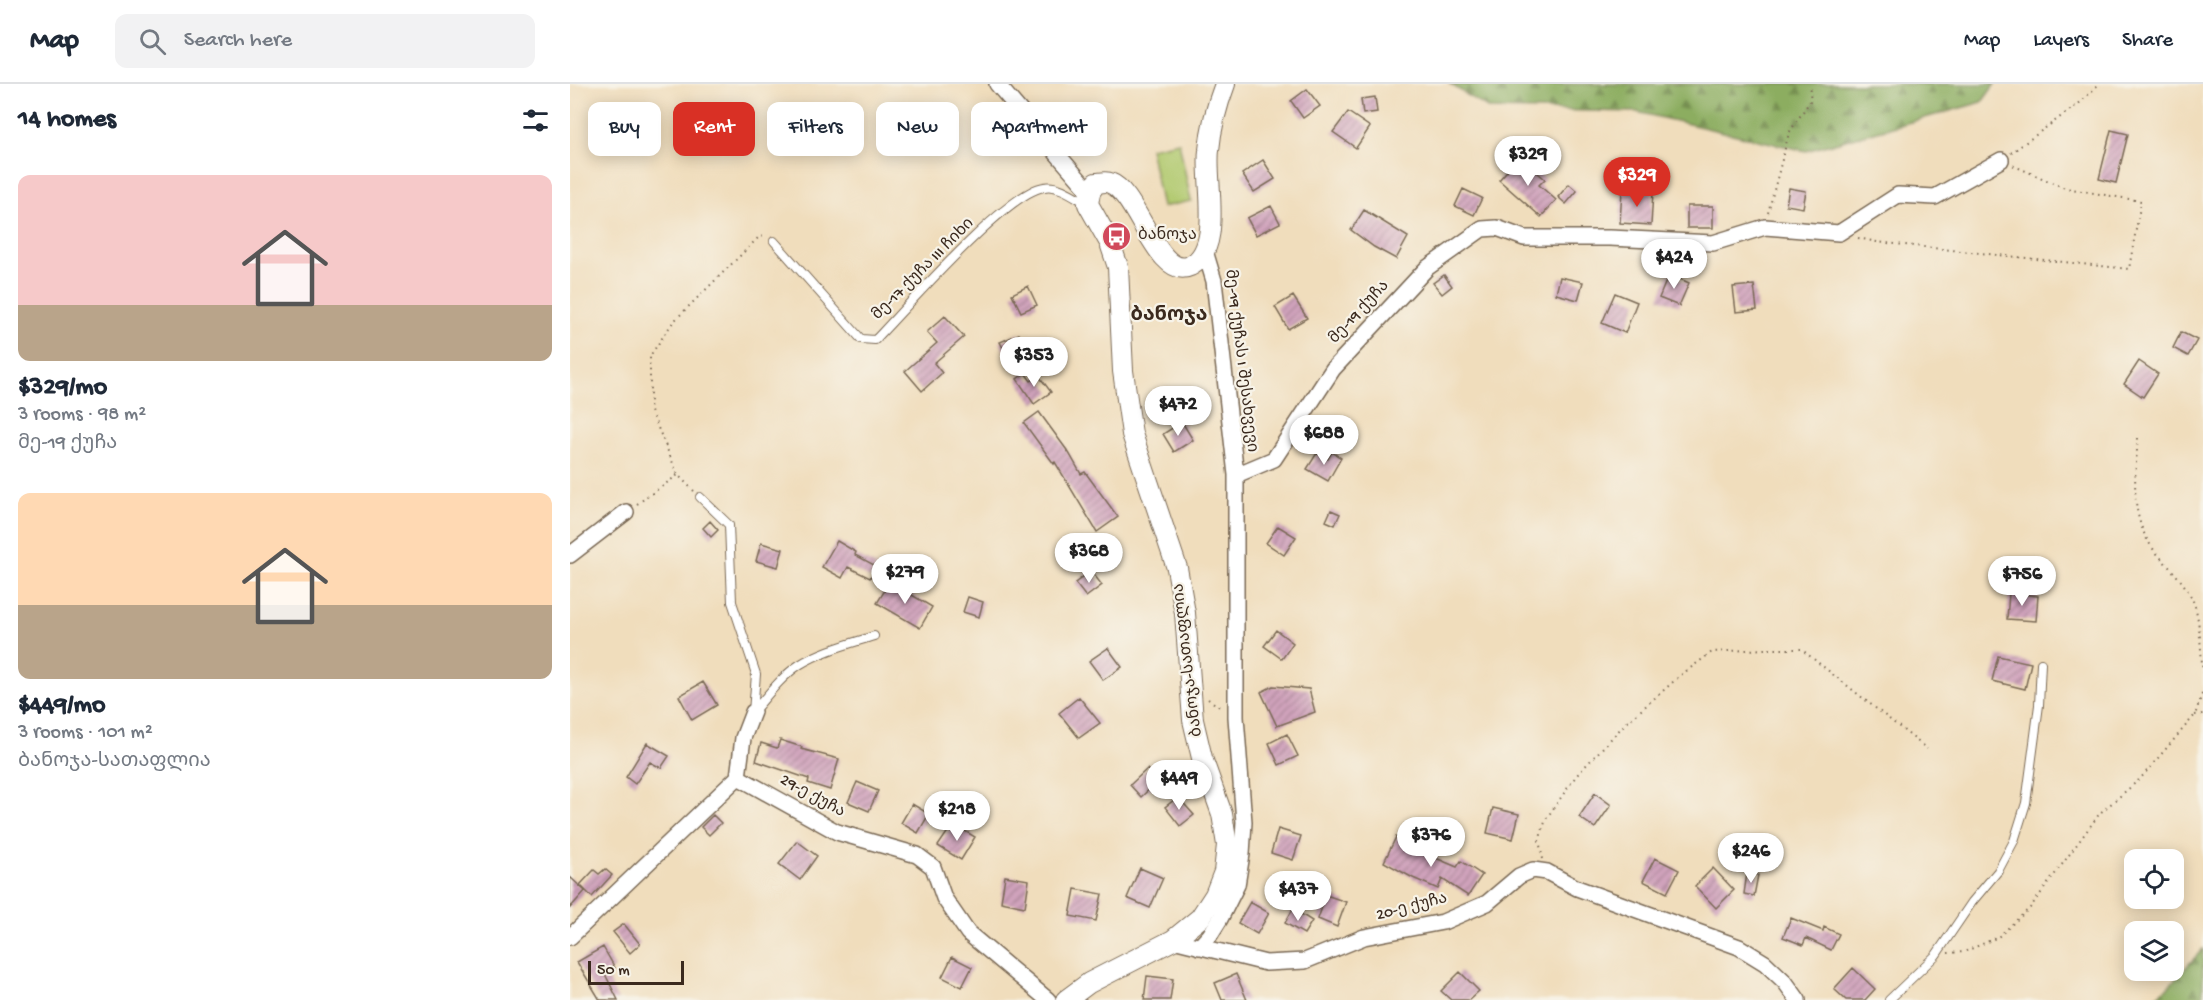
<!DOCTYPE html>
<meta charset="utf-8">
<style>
:root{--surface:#fff;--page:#f2f2f3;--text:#1f2937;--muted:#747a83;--line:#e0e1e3;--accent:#d93025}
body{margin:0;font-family:"Gochi Hand","Noto Sans Georgian",sans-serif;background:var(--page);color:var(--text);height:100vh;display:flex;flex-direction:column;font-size:22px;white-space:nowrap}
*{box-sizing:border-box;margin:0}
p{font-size:20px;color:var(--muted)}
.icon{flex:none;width:33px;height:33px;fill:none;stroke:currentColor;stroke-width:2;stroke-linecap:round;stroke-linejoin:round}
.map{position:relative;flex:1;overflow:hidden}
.panel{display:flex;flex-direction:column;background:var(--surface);width:570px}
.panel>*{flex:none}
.banner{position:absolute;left:18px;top:18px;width:570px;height:54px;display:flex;gap:12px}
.buttons{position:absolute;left:1554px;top:765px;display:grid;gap:12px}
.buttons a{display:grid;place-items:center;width:60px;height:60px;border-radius:12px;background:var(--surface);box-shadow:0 3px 15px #0003;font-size:30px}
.scale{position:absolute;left:18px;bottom:15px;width:96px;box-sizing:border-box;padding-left:6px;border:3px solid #3b2a1e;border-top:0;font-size:16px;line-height:21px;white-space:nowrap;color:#3b2a1e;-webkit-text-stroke:4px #f7f3e8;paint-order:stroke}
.price{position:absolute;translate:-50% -51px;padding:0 14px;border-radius:21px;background:#fff;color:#222;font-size:20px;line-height:39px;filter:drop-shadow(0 2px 3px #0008)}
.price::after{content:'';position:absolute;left:50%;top:36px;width:18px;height:14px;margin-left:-9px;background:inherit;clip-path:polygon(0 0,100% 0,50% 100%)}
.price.current{background:var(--accent);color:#fff}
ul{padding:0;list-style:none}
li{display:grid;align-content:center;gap:12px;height:318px;padding:0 18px}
li span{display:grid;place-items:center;height:186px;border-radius:12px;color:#555}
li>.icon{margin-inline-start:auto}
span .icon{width:108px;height:108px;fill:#fffc;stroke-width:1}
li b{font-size:26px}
h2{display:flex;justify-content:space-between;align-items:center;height:72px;padding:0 18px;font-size:26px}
.pill{padding:0 21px;border-radius:12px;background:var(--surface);box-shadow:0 3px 15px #0003;font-size:21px;line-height:54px}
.pill.current{background:var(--accent);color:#fff}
header{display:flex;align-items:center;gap:36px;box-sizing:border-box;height:84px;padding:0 30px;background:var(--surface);border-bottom:2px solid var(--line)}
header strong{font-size:28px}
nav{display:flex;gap:33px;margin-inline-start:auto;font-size:21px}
.search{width:420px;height:54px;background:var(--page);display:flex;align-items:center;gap:15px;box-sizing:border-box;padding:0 21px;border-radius:12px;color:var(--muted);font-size:22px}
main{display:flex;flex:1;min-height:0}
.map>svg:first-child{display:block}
.forest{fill:url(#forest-firs);stroke:#646c40;stroke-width:1.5}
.garden{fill:#b1c96e;stroke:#767a46;stroke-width:1.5}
.building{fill:url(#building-hatch)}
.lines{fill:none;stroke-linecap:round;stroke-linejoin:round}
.service-casing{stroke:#7a6955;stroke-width:10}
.minor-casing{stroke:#7a6955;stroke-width:18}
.tertiary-casing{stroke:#7a6955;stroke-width:22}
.path{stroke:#7a6955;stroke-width:2;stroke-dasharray:1.5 4.5;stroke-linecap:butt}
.service{stroke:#fff;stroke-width:8}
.minor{stroke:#fff;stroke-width:15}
.tertiary{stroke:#fff;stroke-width:20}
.labels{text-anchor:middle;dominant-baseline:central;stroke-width:4.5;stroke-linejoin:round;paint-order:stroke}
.poi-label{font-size:16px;fill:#3b2a1e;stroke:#f7f3e8;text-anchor:start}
.street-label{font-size:16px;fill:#3b2a1e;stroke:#f7f3e8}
.quarter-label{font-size:20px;font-weight:bold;fill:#3b2a1e;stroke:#f7f3e8}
</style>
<header>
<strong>Map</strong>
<div class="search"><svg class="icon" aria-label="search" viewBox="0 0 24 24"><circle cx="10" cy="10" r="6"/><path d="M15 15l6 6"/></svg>Search here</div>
<nav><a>Map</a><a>Layers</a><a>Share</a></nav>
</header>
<main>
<section class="panel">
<h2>14 homes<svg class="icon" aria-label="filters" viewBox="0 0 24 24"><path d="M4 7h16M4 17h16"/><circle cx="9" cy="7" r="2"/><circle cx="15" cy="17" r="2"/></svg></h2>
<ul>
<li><span style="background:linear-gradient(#f6c9c9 70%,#b9a48a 0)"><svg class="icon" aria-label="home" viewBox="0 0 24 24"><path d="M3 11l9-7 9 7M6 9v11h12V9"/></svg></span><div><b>$329/mo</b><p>3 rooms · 98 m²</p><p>მე-19 ქუჩა</p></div></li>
<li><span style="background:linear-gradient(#ffd9b3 60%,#b9a48a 0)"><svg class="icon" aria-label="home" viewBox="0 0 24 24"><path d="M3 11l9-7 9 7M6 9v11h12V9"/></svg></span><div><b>$449/mo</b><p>3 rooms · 101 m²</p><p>ბანოჯა-სათაფლია</p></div></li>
</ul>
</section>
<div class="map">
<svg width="1633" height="916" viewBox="0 0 1633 916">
<defs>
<pattern id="forest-firs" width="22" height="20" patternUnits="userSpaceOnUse" patternTransform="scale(1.5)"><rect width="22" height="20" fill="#8cad61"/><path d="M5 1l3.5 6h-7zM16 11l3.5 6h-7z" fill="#748d4f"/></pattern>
<pattern id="building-hatch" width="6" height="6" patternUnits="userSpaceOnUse" patternTransform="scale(1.5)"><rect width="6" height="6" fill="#d0a3bc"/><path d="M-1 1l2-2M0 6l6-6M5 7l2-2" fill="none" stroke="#aa8598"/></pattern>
</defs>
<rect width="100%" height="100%" fill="#f7f3e8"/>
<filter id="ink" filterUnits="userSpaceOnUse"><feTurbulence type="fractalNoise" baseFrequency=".0167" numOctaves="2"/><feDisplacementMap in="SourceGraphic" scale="12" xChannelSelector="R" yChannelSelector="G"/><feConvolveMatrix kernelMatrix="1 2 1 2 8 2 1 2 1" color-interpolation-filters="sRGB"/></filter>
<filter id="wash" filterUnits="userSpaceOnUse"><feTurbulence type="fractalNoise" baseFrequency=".008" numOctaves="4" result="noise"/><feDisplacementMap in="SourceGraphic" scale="24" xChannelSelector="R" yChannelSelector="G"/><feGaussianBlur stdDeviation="1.35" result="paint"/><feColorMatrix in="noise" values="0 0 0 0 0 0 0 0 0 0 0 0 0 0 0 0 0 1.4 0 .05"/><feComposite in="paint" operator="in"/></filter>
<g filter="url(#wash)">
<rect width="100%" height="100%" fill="#f0ddbc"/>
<path class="forest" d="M880,0H1425L1412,18L1236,67L1067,28L919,25Z
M1633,865V916H1581L1596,905Z"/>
<path class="garden" d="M609,58L621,117L592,123L580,64Z"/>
<g id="blocks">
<path class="building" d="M737,5L750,22L733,34L721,17Z
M805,13L807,28L793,30L791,15Z
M778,28L800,43L786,64L763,48Z
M1541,46L1558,50L1546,99L1529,95Z
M949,73L975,95L969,101L986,116L971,133L929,96Z
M693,76L705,95L684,108L672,90Z
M999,100L1007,107L996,120L988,113Z
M1219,104L1236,107L1233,124L1216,121Z
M893,105L912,114L904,131L885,122Z
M1052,106L1083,108L1081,141L1050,139Z
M701,122L710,139L686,151L677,134Z
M1117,122H1143V144H1117Z
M794,126L838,153L826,175L804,163L781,146Z
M1099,190L1119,199L1109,222L1089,214Z
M874,191L882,202L872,210L863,199Z
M990,193L1013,198L1008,216L986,210Z
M1184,201L1187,226L1166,228L1163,203Z
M458,202L467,221L451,228L442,210Z
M1045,209L1067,218L1055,249L1032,239Z
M723,212L737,234L718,245L705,223Z
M375,232L394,253L364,279L372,289L352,307L335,287L367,259L357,248Z
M1611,248L1627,256L1618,272L1603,264Z
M449,250L457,267L439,275L430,258Z
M1569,277L1588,290L1573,313L1554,300Z
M455,289L461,297L469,292L481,308L464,320L447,295Z
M469,328L499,369L511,390L515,388L548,433L527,448L485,378L484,380L454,339Z
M612,338L623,356L604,368L593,350Z
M762,368L771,374L758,397L737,385L747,369L758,375Z
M761,426L770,430L765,441L756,437Z
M140,437L148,446L141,453L133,444Z
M708,442L726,453L714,471L696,459Z
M267,457L286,468L285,471L306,482L300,494L278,483L272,494L252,483Z
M191,459L213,465L208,483L186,477Z
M521,487L532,501L516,513L505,499Z
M320,498L362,523L350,544L307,519Z
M1439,509L1468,512L1466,537L1437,535Z
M398,513L413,518L409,533L393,528Z
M706,546L723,559L712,575L694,562Z
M538,564L552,583L533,596L519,577Z
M1428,572L1461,579L1455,605L1422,597Z
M133,598L147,621L122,636L109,612Z
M703,602L739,605L745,628L707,642L691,608Z
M509,613L530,639L509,654L489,629Z
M717,650L728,672L709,681L699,659Z
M210,656L232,663L231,665L269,675L260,706L238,699L239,695L186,677L191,659L207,664Z
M77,659L99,672L91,684L80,678L65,700L56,693Z
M577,685L588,697L571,713L560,701Z
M287,698L308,707L299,727L278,718Z
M1025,709L1041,721L1025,744L1009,733Z
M608,713L624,731L610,742L595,723Z
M342,720L359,730L348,749L331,739Z
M923,724L949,730L943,755L917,749Z
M143,731L151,739L139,751L131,743Z
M383,740L405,753L391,776L368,762Z
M708,745L731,752L723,776L701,769Z
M826,753L850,765L849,767L887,783L891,777L912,791L898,812L872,795L868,805L843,794L814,778Z
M227,757L247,772L230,796L209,780Z
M1085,774L1109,786L1097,809L1073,797Z
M570,784L593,794L580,824L557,814Z
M1143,784L1164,806L1146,824L1125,802Z
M35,785L42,791L22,813L10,801L24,786L29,790Z
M1177,789L1188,791L1184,812L1174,810Z
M435,792L459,796L455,823L431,818Z
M0,793L15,807L0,824Z
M505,805L532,810L526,837L500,832Z
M756,811L776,818L767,843L748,835Z
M680,818L699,829L687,850L668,839Z
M723,825L742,837L734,850L715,839Z
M1221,834L1253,847L1254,843L1269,850L1261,866L1236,854L1233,861L1213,853Z
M54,840L70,860L60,869L43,848Z
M33,863L45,884L35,890L48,916H30L7,878Z
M382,873L402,883L392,903L372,893Z
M1283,884L1305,905L1295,916H1276L1264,905Z
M890,888L909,907L899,916H881L871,907Z
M666,890L677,916H652L645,899Z
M577,892L603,895L600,916H574Z"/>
</g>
</g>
<g filter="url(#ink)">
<use href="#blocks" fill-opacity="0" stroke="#7a6955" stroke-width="1.5"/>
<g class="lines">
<defs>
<path id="service" d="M204,157L291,255L305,256C336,224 437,108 474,103C488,100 504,112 516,119
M130,413L159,441L162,518L186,590L183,628
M183,628C197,612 211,593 229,581C251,567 279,560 304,552
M1319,916L1366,871L1402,818L1428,787L1444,757L1456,719L1469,621L1471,579"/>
<path id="minor" d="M427,0L520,108
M635,167L644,197L666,391
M0,471L56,428
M183,628L173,654L168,693L267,748L347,771L363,783L374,814L398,849L478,916
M0,853L168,693
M603,856L696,879L735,877L794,853L873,838L917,819L949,792L963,786L977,788L1007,804L1169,863L1195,879L1215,898L1228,916
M629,863L640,851L650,835L667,801L672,770L674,738L666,633V391L704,375L763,285L857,184L912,145L927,144L954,154H1040L1143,159L1195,143L1269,149L1328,111L1365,113L1431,76"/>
<path id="tertiary" d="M496,916L519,899L603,856L630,834L645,811L654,788L657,761L652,730L632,674L623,636L615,529L607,484L562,350L553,287L548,183L540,159L518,120L520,108L526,99C530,99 536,97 540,99C567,108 588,197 620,182C654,165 635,97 639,66C641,44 647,21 655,0"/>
</defs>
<use href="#service" class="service-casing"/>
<use href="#minor" class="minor-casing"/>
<use href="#tertiary" class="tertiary-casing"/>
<path class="path" d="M1441,69L1511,18L1529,0
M1198,129L1219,49L1240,17L1241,0
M1288,154L1307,158L1559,185L1571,117L1495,104L1442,81
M1568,354C1565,393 1559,433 1584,466C1598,483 1614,496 1623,517C1630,531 1631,573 1633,590
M124,407L108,391L80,325V272L103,238L190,152L194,153
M67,420L108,391
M638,615L651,624
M1625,631L1633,630
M973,775L969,757L976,735L1006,692L1054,641L1111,591L1142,568L1195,565H1231L1357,665
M1378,869L1394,868L1428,853L1460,824L1530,729L1570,695L1625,631L1633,607"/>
<use href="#service" class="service"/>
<use href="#minor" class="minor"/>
<use href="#tertiary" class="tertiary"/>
</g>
</g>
<defs>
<symbol id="bus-disc" viewBox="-11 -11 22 22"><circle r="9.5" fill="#d1495b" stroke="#f7f3e8"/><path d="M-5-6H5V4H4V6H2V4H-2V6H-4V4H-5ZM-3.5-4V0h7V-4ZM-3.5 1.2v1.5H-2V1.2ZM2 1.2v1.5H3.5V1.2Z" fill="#fff"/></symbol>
</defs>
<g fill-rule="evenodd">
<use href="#bus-disc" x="530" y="136" width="33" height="33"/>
</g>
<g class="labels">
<g class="poi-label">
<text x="568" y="152">ბანოჯა</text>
</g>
<g class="street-label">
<text transform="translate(354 186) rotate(-45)">მე-17 ქუჩა III ჩიხი</text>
<text transform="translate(790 229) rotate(-47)">მე-19 ქუჩა</text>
<text transform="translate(670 277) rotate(83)">მე-19 ქუჩას I შესახვევი</text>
<text transform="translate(619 576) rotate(-97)">ბანოჯა-სათაფლია</text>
<text transform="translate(242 713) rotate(29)">29-ე ქუჩა</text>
<text transform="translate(842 824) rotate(-14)">20-ე ქუჩა</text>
</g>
<g class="quarter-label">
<text x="599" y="232">ბანოჯა</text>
</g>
</g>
</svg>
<div class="buttons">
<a><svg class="icon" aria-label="locate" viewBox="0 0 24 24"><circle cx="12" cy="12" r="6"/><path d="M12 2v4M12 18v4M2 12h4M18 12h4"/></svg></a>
<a><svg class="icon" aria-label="layers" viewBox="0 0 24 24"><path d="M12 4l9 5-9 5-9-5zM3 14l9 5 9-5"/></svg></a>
</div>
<div class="scale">50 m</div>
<b class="price" style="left:958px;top:103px">$329</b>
<b class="price current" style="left:1067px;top:124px">$329</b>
<b class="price" style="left:1104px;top:206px">$424</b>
<b class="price" style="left:464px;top:304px">$353</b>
<b class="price" style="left:608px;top:353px">$472</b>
<b class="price" style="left:754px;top:382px">$688</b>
<b class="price" style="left:519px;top:500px">$368</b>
<b class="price" style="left:335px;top:521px">$279</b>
<b class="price" style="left:1452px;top:523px">$756</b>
<b class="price" style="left:609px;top:727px">$449</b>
<b class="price" style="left:387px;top:758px">$218</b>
<b class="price" style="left:861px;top:784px">$376</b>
<b class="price" style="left:1181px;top:800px">$246</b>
<b class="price" style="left:728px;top:838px">$437</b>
<div class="banner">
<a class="pill">Buy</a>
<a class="pill current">Rent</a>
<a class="pill">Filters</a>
<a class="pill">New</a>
<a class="pill">Apartment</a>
</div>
</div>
</main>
